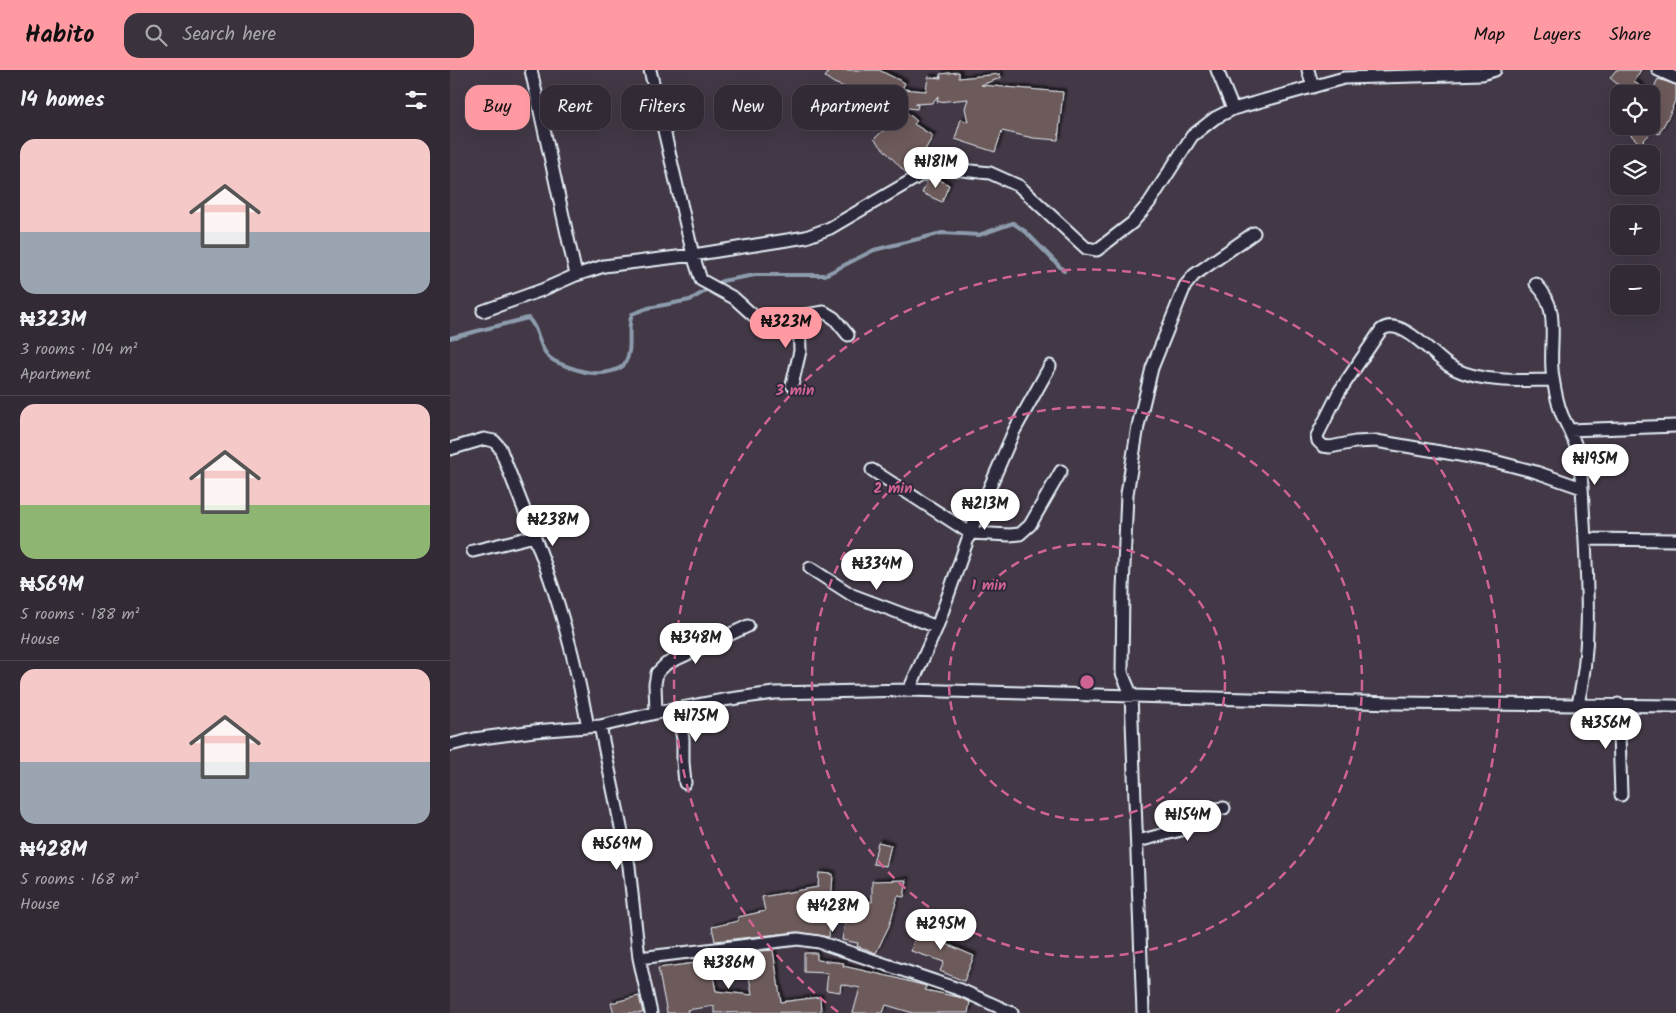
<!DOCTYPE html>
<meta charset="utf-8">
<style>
:root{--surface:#322a34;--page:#3a323c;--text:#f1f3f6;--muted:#a8a7ac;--line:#4d464f;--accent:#ff9aa2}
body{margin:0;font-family:Kalam,sans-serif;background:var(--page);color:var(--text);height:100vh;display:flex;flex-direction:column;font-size:19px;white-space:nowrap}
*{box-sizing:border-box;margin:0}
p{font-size:16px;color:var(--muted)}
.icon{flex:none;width:28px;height:28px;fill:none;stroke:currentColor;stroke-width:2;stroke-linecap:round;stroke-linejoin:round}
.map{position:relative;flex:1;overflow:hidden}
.panel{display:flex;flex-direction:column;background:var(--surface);width:450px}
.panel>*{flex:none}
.guide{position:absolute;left:15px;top:15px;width:475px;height:45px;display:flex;gap:10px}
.fabs{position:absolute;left:1160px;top:15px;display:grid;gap:10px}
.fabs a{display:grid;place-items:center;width:50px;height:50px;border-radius:10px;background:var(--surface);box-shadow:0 5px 20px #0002,0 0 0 1px var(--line);font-size:25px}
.price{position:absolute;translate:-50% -42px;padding:0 11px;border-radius:18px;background:#fff;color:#222;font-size:16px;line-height:32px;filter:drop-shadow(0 1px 2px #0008)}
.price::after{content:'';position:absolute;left:50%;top:30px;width:15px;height:11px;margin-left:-8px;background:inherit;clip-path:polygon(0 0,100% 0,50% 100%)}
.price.on{background:var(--accent);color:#111}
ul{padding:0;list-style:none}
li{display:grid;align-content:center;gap:10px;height:265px;padding:0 20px}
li+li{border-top:1px solid var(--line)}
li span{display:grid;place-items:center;height:155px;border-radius:15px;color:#555}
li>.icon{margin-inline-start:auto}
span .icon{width:90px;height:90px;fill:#fffc;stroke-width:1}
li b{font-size:21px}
h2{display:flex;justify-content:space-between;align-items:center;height:60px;padding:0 20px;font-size:21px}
.tag{padding:0 18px;border-radius:15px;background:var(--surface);box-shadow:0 5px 20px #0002,0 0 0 1px var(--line);font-size:18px;line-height:45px}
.tag.on{background:var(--accent);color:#111}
header{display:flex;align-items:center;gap:30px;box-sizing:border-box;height:70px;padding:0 25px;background:var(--accent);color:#111}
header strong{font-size:24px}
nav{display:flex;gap:28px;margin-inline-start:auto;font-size:18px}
.search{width:350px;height:45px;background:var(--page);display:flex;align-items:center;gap:12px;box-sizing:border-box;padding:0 18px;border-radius:15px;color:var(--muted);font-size:19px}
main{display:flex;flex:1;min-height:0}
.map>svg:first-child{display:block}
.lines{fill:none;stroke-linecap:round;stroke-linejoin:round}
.stream{stroke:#8d9cad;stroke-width:4}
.building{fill:#6d5a5a;stroke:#e8f1f8;filter:url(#shadow)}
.street-casing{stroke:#e8f1f8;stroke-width:15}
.street{stroke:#2f2a3d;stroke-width:11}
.ring{fill:none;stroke:#cf6492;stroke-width:2.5;stroke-dasharray:9 6}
.centre{fill:#cf6492;stroke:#2f2a3d;stroke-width:2.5}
.ring-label{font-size:15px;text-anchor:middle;font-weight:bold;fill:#cf6492;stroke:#2f2a3d;stroke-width:4;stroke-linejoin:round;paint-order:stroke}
</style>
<header>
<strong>Habito</strong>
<div class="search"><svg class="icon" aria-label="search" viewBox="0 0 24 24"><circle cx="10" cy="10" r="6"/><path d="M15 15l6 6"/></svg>Search here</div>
<nav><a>Map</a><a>Layers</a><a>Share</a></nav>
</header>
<main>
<section class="panel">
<h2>14 homes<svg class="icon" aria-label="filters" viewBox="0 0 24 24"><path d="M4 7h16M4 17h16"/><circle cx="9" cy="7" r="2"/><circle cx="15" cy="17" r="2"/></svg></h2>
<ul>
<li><span style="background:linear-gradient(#f6c9c9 60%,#9aa5b1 0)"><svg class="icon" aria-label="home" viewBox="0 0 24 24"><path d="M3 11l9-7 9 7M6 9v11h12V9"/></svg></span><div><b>₦323M</b><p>3 rooms · 104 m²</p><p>Apartment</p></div></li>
<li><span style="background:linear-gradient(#f6c9c9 65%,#8fb573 0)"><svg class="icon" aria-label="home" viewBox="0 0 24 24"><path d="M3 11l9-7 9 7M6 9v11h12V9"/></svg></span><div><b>₦569M</b><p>5 rooms · 188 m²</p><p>House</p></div></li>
<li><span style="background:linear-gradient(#f6c9c9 60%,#9aa5b1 0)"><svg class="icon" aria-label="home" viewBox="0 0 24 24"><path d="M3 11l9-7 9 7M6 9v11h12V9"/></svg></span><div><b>₦428M</b><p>5 rooms · 168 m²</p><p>House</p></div></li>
</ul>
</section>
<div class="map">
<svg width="1226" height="943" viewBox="0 0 1226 943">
<defs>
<filter id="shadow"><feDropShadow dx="3" dy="-3" stdDeviation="1" flood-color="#0009"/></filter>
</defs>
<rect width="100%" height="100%" fill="#423846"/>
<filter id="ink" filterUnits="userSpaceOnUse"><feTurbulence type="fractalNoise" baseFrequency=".02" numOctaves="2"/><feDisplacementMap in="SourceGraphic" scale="10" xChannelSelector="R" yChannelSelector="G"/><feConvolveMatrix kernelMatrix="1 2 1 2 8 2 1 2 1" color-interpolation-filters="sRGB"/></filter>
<g filter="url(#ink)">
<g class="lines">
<path class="stream" d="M0,268L78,248C90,259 88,278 100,288C107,294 134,303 144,303C152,304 171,301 175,293C184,278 176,260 182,244L198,238L240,230L272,211L305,205H375L424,180L492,163L529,165L563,153L576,162L614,201"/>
</g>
<path class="building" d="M380,0H429L455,13L452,19L476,21L478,7L491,8L490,4L509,2V8L550,4L551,8L531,15L613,22L608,70L583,68L552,61L545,82L505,69L511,49L518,52L515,38L518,29L487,32L488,26L482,33L465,34L468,35L467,39L450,37L467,51L464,54L483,66L468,92L456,103L424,69L449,46L421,31L422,28L384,13L375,7Z
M1166,0H1191L1184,11L1199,24H1166L1171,17L1160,8Z
M1208,9L1226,15V28L1222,38H1223L1209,64L1203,61L1190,74L1179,63L1186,56H1201V23Z
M486,108L499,115L492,132L472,123L477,111Z
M428,772L441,775L436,796L423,794Z
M369,803L383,804L379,867L347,862L265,871L262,857L288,851V847L315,841L312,827L368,817Z
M457,810L454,827L448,826L439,856L426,883L407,876L408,873L392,870L399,829L422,832V811Z
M470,850L491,856L487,870L524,886L514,911L490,901L494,892L461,881Z
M323,880L331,932L370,927L371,942L264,943V936L237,940L238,943H217L208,898L260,891L266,921L302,925L299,906L302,905L299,882Z
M354,883H367V890L394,893L393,896L442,907L476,916L475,920L508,927L520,932L518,943H463L436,935L433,943H403L410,918L391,914L390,922L376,920L378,903L354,902Z
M189,926L193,943H164L161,933Z"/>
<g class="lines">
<defs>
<path id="street" d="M81,0L126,205
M200,0L243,185L251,210L284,228L304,246L318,251L374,242L384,248L398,265
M767,0L783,39
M858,0L863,17
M1208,0L1226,8
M1086,214C1113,241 1097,274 1103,308C1105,321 1107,333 1112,345C1117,356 1124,368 1127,380C1133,403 1132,428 1134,452C1137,512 1142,575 1128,634
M33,241L92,220L126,205L154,196L243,185L356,167L380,158L469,106L493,98L540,103L569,116L636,178L647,180L682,153L699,133L742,66L765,48L783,39L894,8L1032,4L1045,0
M1103,310C1073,311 1024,313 998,295C983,285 950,245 931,260L889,322L867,366L868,371L873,376L880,377L905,372L926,371L1044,391L1086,402L1132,418
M342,315L350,281L349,246
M1119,360L1226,356
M0,379L34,369L44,371L50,378C73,438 99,498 116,561C125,593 132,625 138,657
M422,400L520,463L560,465L570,464L580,455L611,401
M1135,469L1226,470
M23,481L85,466
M360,498L402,525L487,557
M459,620L487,557L520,463L564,361L600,296
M1168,634L1171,725
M227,639L233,669V692L235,713
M206,643L205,614L207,603L216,594L298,556
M150,656L179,796L189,888L201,943
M0,675L24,669L84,661L150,656L206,643L273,630L324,623L459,620L946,633L1226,636
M688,771L735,759L741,754L744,741L774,738
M189,888L348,869L369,872L511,920L562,943
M693,943L681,624L672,603L673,519L677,424L688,356L702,298L735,216L744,205L804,163"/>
</defs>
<use href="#street" class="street-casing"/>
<use href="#street" class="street"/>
</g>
</g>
<g class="ring">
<circle cx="637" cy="612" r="138"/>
<circle cx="637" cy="612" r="275"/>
<path d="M388 942A413 413 0 1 1 886 942"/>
</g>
<circle cx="637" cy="612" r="8" class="centre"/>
<g class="ring-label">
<text x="345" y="325">3 min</text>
<text x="443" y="423">2 min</text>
<text x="539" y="520">1 min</text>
</g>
</svg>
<div class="fabs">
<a><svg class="icon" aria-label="locate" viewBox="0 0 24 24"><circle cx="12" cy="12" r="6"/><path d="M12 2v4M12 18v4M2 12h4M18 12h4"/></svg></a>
<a><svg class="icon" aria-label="layers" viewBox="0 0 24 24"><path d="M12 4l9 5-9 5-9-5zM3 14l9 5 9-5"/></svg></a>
<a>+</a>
<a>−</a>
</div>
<b class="price" style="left:486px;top:119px">₦181M</b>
<b class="price on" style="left:336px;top:279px">₦323M</b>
<b class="price" style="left:1145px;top:416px">₦195M</b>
<b class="price" style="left:535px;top:461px">₦213M</b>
<b class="price" style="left:103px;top:477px">₦238M</b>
<b class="price" style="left:427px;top:521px">₦334M</b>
<b class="price" style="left:246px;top:595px">₦348M</b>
<b class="price" style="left:246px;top:673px">₦175M</b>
<b class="price" style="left:1156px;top:680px">₦356M</b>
<b class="price" style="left:738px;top:772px">₦154M</b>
<b class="price" style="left:167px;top:801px">₦569M</b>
<b class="price" style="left:383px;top:863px">₦428M</b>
<b class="price" style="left:491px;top:881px">₦295M</b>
<b class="price" style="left:279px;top:920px">₦386M</b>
<div class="guide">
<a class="tag on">Buy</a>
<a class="tag">Rent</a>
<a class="tag">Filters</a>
<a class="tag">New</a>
<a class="tag">Apartment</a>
</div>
</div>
</main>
